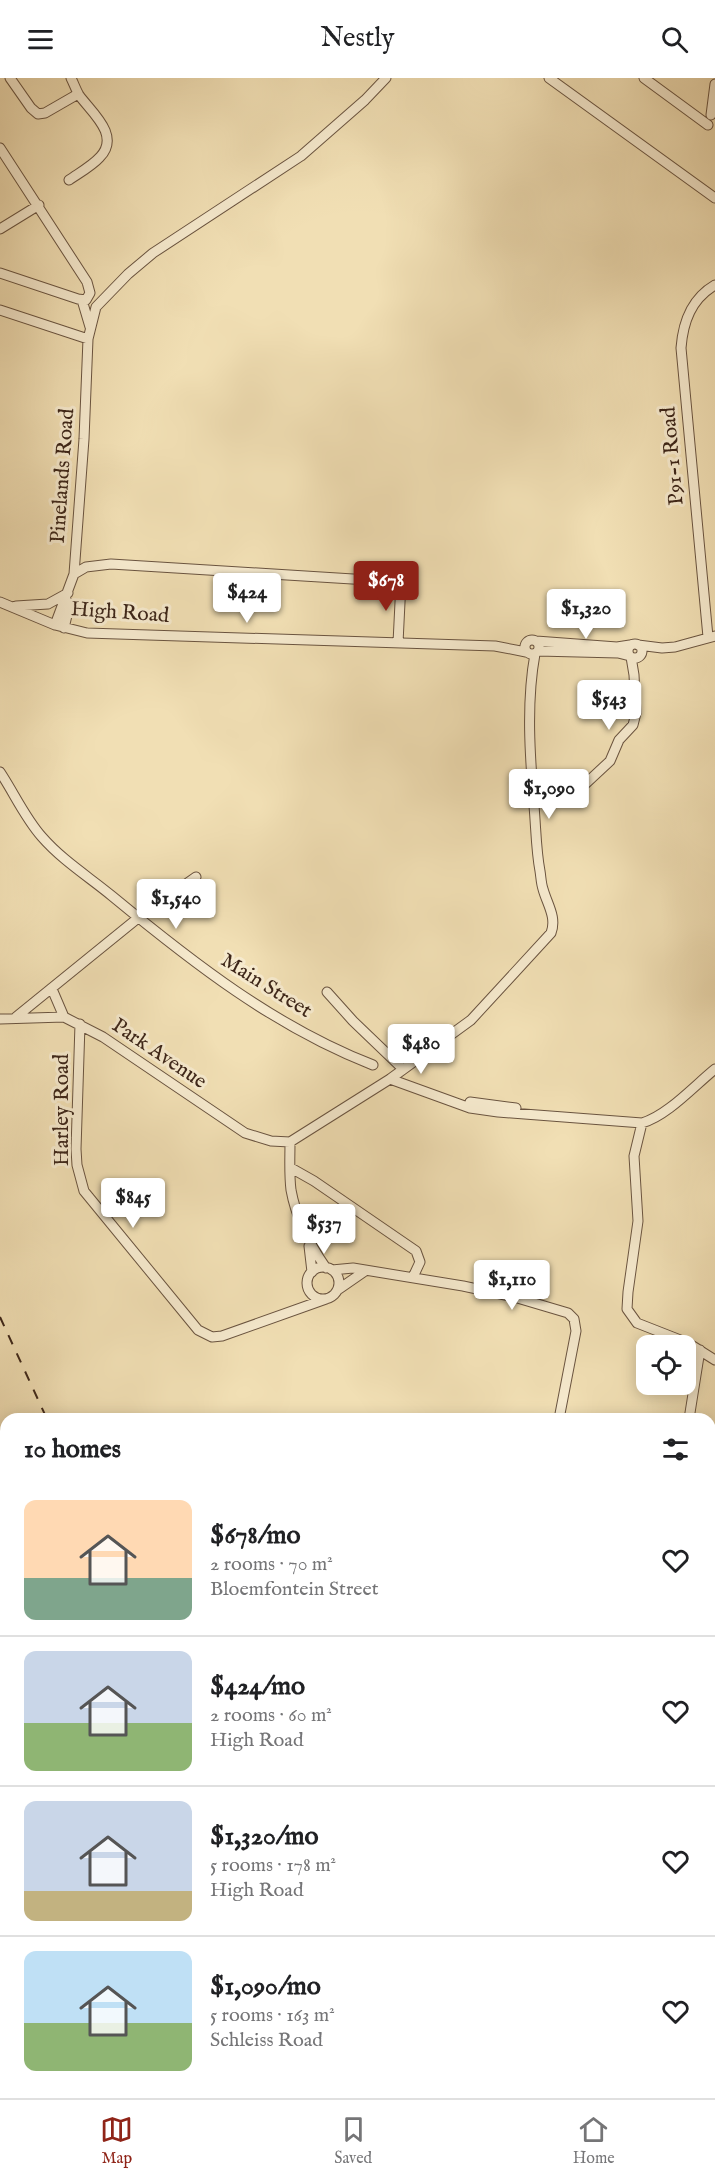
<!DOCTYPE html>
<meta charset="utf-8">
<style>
:root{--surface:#fff;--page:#f6f6f6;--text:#202124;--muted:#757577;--line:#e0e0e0;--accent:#8f2418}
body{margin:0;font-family:"IM FELL English",serif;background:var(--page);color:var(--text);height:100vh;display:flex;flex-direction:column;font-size:22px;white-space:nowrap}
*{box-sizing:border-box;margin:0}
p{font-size:20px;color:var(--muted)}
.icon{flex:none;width:33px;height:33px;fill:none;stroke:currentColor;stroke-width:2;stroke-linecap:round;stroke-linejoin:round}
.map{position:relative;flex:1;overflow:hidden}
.side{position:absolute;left:0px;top:1335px;width:716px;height:686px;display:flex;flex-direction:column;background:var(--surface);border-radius:18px 18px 0 0;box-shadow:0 3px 15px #0003}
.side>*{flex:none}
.fabs{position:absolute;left:636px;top:1257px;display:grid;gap:12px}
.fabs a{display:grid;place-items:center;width:60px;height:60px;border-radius:12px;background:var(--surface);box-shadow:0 3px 15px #0003;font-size:30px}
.price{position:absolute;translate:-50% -51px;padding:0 14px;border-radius:6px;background:#fff;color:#222;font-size:20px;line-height:39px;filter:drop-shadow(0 2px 3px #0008)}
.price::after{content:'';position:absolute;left:50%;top:36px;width:18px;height:14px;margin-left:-9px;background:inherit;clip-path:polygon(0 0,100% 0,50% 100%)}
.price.selected{background:var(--accent);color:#fff}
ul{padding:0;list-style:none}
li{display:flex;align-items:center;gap:18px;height:150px;padding:0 24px}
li+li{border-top:2px solid var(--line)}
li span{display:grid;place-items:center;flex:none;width:168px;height:120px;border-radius:12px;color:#555}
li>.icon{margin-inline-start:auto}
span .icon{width:72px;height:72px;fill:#fffc;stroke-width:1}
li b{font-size:26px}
h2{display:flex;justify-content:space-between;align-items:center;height:72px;padding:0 24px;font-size:26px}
header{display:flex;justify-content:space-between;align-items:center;height:78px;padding:0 24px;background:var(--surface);font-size:27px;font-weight:600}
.tab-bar{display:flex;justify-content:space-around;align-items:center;height:84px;border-top:2px solid var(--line);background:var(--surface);font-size:16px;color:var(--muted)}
.tab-bar a{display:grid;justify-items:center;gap:3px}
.tab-bar .selected{color:var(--accent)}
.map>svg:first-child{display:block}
.grass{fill:#bcc18b;stroke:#7c7452;stroke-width:1.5}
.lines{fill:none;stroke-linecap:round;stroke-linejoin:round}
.stream{stroke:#787f78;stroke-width:2}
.minor-casing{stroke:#6a5440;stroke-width:11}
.major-casing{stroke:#3d2619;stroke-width:14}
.minor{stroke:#f6eace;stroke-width:9}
.major{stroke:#f1dfb4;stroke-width:12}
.rail{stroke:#3d2619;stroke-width:2;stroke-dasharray:10 10;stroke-linecap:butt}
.labels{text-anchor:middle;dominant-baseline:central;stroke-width:6;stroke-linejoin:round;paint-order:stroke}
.street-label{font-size:21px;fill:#3d2619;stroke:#f6eace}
</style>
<header><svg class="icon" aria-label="menu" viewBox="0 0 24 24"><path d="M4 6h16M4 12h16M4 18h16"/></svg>Nestly<svg class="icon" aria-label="search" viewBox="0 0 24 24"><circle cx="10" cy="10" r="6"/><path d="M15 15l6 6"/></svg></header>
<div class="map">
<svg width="715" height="2020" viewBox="0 0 715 2020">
<rect width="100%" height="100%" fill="#f1dfb4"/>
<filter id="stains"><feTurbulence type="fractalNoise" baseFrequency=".00333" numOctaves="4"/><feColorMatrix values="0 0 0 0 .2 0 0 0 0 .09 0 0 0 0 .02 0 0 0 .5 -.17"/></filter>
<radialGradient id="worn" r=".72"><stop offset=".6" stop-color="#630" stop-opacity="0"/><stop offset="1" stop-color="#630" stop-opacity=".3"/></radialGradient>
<path class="grass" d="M0,1863L6,1871V2014H463L464,2020H0Z"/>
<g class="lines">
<path class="stream" d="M0,2012L19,2020"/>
<defs>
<path id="minor" d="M10,0L31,30L38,36L45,35L78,16
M549,0L715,120
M644,0L708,47
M711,37L715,6
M0,70L87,204L90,215L86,222L78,221L0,195
M69,102C79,95 92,88 100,79C121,57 91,34 79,17C76,12 74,6 71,0
M0,151L39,127
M82,222L90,249
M0,232L88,261
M74,496L86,489L111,486L401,504L398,565
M0,524L55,547L87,555L495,568L526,574
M16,528L48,526L68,515
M55,547L74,496L84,361L88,261L96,229L128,196L153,175L301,78L365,22L386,0
M64,550L69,529L66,521
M708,559L681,270C683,244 691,221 715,207
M525 569a7 7 0 1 1 14 0a7 7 0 1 1-14 0Z
M536,563L617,569L630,567
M628 573a7 7 0 1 1 14 0a7 7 0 1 1-14 0Z
M638,567L662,570L675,569L715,558
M538,573L618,575L630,578
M0,694C14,715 25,740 42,759C62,782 89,799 112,818C192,884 275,949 373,987
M581,710L610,683L619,662L633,647L636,635L634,597L631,579
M52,911L64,939
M327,914L353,943L403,991
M16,939L138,840L196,799
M0,941L64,939L103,959L245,1055L271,1063L290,1064
M80,946L76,1071L77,1087L84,1113L198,1252L212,1259L222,1258L326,1221
M390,1001L470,1030L498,1034L642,1045C667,1038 694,1008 715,991
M470,1024L516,1030
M642,1045L634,1078L638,1143L628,1214L627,1231L637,1245L688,1265L715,1282
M290,1064L390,1001L471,942L551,855C557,839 547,826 543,811C541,805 541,799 540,793C536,772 536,750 534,728C530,679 526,625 535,576
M290,1064C290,1080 289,1096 291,1112C296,1140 310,1167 326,1190
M291,1090L314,1103L416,1173L420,1184L413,1199
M309,1168L312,1194
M307 1205a16 16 0 1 1 32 0a16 16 0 1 1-32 0Z
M332,1192L353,1190L463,1208L514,1219L568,1235L574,1241L576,1253L559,1341
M339,1211L365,1193
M689,1341L700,1272
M710,1570L715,1568
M710,1621L715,1627
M710,1781L715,1782
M710,1831L715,1832"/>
<path id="major" d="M0,1822L6,1829
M649,2014L659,2020"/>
</defs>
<use href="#minor" class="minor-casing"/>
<use href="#major" class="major-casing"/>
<use href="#minor" class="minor"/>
<use href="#major" class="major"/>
<path class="rail" d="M0,1239L47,1341
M502,2014L506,2020"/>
</g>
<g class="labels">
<g class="street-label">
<text transform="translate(673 378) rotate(-95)">P91-1 Road</text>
<text transform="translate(63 398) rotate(-86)">Pinelands Road</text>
<text transform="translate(120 535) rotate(4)">High Road</text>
<text transform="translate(266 908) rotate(32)">Main Street</text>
<text transform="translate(159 976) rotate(34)">Park Avenue</text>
<text transform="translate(62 1032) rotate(-90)">Harley Road</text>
</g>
</g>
<rect width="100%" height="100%" filter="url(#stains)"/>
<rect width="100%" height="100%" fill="url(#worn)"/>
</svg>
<div class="fabs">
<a><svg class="icon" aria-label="locate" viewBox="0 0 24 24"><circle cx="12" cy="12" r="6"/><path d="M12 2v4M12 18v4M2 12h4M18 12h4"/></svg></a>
</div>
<b class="price selected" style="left:386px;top:534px">$678</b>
<b class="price" style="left:247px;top:546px">$424</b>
<b class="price" style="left:586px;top:562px">$1,320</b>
<b class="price" style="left:609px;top:653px">$543</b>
<b class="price" style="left:549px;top:742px">$1,090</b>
<b class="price" style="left:176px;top:852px">$1,540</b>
<b class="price" style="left:421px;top:997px">$480</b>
<b class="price" style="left:133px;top:1151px">$845</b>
<b class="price" style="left:324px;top:1177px">$537</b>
<b class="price" style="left:512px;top:1233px">$1,110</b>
<section class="side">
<h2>10 homes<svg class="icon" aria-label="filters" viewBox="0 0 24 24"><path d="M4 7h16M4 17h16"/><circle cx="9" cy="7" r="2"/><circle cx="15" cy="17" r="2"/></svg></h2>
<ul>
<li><span style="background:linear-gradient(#ffd9b3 65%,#7fa58c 0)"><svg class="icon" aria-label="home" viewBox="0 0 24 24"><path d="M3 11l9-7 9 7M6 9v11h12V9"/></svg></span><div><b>$678/mo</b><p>2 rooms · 70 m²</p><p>Bloemfontein Street</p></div><svg class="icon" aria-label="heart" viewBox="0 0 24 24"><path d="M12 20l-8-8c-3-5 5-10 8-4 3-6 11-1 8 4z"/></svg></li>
<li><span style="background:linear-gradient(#c9d6e8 60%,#8fb573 0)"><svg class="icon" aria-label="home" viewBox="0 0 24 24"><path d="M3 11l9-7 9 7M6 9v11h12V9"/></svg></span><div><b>$424/mo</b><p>2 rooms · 60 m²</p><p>High Road</p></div><svg class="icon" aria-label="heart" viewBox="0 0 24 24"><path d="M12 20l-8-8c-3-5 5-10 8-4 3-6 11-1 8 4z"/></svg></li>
<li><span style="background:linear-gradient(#c9d6e8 75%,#c2b280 0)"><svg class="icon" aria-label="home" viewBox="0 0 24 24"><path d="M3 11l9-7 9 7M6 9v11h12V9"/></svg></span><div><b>$1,320/mo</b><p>5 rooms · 178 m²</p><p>High Road</p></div><svg class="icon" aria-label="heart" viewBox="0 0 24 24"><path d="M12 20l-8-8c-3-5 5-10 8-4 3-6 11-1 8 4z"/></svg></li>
<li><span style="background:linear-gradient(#bfe0f5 60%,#8fb573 0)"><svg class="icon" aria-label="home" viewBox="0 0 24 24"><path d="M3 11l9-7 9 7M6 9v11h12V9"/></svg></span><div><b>$1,090/mo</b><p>5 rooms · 163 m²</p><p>Schleiss Road</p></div><svg class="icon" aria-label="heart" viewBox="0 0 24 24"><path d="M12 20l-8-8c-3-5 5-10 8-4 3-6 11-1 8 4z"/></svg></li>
</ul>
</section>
</div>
<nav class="tab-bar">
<a class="selected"><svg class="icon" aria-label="map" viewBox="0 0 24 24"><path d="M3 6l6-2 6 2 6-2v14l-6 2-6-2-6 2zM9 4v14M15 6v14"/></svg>Map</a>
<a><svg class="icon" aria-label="saved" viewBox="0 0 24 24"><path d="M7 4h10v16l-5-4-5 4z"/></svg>Saved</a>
<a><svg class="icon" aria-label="home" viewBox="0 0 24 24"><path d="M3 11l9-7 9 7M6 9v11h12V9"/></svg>Home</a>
</nav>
